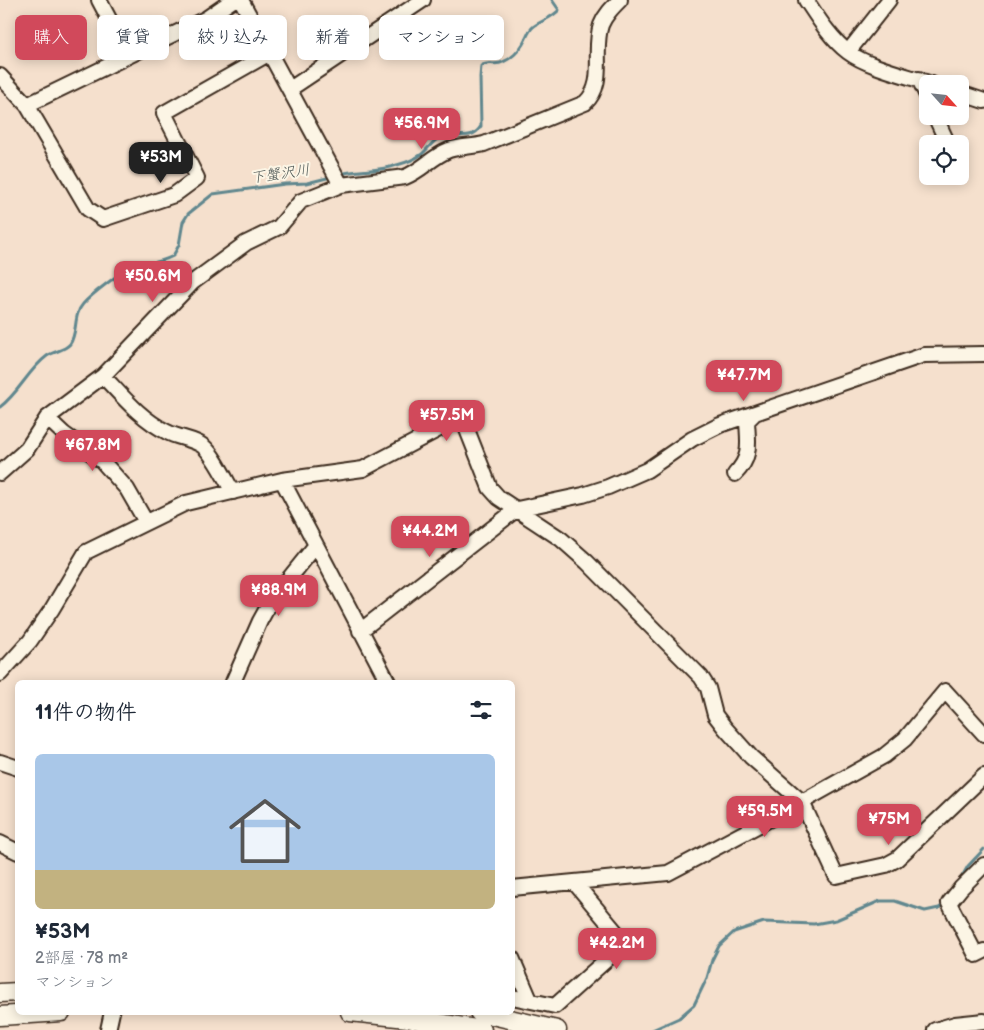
<!DOCTYPE html>
<html lang="ja">
<meta charset="utf-8">
<style>
:root{--surface:#fff;--page:#f6f6f7;--text:#1f2937;--muted:#747a83;--line:#e0e1e3;--accent:#d1495b}
body{margin:0;font-family:"Balsamiq Sans","Klee One",sans-serif;background:var(--page);color:var(--text);height:100vh;display:flex;flex-direction:column;font-size:19px;white-space:nowrap}
*{box-sizing:border-box;margin:0}
p{font-size:16px;color:var(--muted)}
.icon{flex:none;width:28px;height:28px;fill:none;stroke:currentColor;stroke-width:2;stroke-linecap:round;stroke-linejoin:round}
.map{position:relative;flex:1;overflow:hidden}
.sheet{position:absolute;left:15px;top:680px;width:500px;height:335px;display:flex;flex-direction:column;background:var(--surface);border-radius:8px;box-shadow:0 2px 12px #0003}
.sheet>*{flex:none}
.hud{position:absolute;left:15px;top:15px;width:500px;height:45px;display:flex;gap:10px}
.needle{width:32px;rotate:117deg}
.fabs{position:absolute;left:919px;top:75px;display:grid;gap:10px}
.fabs a{display:grid;place-items:center;width:50px;height:50px;border-radius:8px;background:var(--surface);box-shadow:0 2px 12px #0003;font-size:25px}
.price{position:absolute;translate:-50% -42px;padding:0 11px;border-radius:10px;background:var(--accent);color:#fff;font-size:16px;line-height:32px;filter:drop-shadow(0 1px 2px #0008)}
.price::after{content:'';position:absolute;left:50%;top:30px;width:15px;height:11px;margin-left:-8px;background:inherit;clip-path:polygon(0 0,100% 0,50% 100%)}
.price.selected{background:#222;color:#fff}
ul{padding:0;list-style:none}
li{display:grid;align-content:center;gap:10px;height:265px;padding:0 20px}
li+li{border-top:1px solid var(--line)}
li span{display:grid;place-items:center;height:155px;border-radius:8px;color:#555}
li>.icon{margin-inline-start:auto}
span .icon{width:90px;height:90px;fill:#fffc;stroke-width:1}
li b{font-size:21px}
h2{display:flex;justify-content:space-between;align-items:center;height:60px;padding:0 20px;font-size:21px}
.chip{padding:0 18px;border-radius:8px;background:var(--surface);box-shadow:0 2px 12px #0003;font-size:18px;line-height:45px}
.chip.selected{background:var(--accent);color:#fff}
.map>svg:first-child{display:block}
.lines{fill:none;stroke-linecap:round;stroke-linejoin:round}
.stream{stroke:#60878e;stroke-width:3}
.minor-casing{stroke:#3b2a1e;stroke-width:18}
.major-casing{stroke:#3b2a1e;stroke-width:21}
.minor{stroke:#fcf5e5;stroke-width:14}
.major{stroke:#fcf5e5;stroke-width:18}
.labels{text-anchor:middle;dominant-baseline:central;stroke-width:4;stroke-linejoin:round;paint-order:stroke}
.water-label{font-size:15px;font-style:italic;fill:#4e5856;stroke:#fcf5e5}
</style>
<div class="map">
<svg width="984" height="1030" viewBox="0 0 984 1030">
<rect width="100%" height="100%" fill="#f5e0cd"/>
<filter id="ink" filterUnits="userSpaceOnUse"><feTurbulence type="fractalNoise" baseFrequency=".02" numOctaves="2"/><feDisplacementMap in="SourceGraphic" scale="10" xChannelSelector="R" yChannelSelector="G"/><feConvolveMatrix kernelMatrix="1 2 1 2 8 2 1 2 1" color-interpolation-filters="sRGB"/></filter>
<g filter="url(#ink)">
<g class="lines">
<path class="stream" d="M340,174C358,169 379,172 397,165C405,163 415,159 422,154C429,148 434,139 442,136C456,132 472,142 481,126L480,77L481,66C488,61 496,66 503,62C511,59 519,51 523,44C527,38 528,31 533,27C542,20 552,18 559,10L552,0
M0,407C19,393 28,370 47,356C54,351 64,351 70,344C78,332 73,315 83,304C91,295 121,271 132,268C145,264 160,263 173,256L179,245L183,222L188,214L213,194L285,184L307,183L331,177
M960,880L968,866L984,849
M652,1030L679,1018L694,1005L707,978L712,960L719,946L734,932L764,922L814,924L836,920L880,901H895L925,911L939,908L945,904"/>
<defs>
<path id="minor" d="M99,0L128,55
M241,0L341,185L405,177C421,171 433,156 449,150C460,146 473,147 484,144L585,103C607,83 592,51 601,25C605,15 612,8 620,0
M806,0C818,18 830,38 848,52C868,67 908,76 932,84
M848,52L889,0
M0,76L27,105L88,209L103,219L174,195L197,178L164,113L270,53
M919,79L928,98
M290,89L423,0
M960,93L984,101
M27,105L207,18L233,0
M935,116L948,144
M103,376C123,397 141,419 167,432C178,438 194,439 203,446C215,456 225,479 233,492
M47,418L64,434L102,461L127,489L146,522
M0,473L27,449L47,418L103,376L193,282L246,243L279,227L301,201L341,185
M735,474C752,457 748,443 747,421L754,414
M282,480L388,682
M360,631L517,509L583,495L608,487L647,470L692,439L720,425L924,355L984,354
M0,674L30,641L52,609L86,552L186,503L282,480L363,469L462,417L490,488L499,498L561,539L587,562L701,677L708,688L715,715L725,728L751,757L802,802L836,876L886,865L897,859L984,776
M233,682L260,621L271,601L316,545
M0,762L18,768
M0,843L18,852
M984,865L961,888L949,903L976,955L984,951
M512,888L668,873L802,802L884,756L905,739L945,691L984,734
M512,958L530,1000
M512,997L555,1006L625,943L574,882
M108,1030L112,1012
M935,1030L955,1024L984,1021"/>
<path id="major" d="M0,993L18,992
M350,1012L407,1018L482,1030
M479,1012L557,1030
M0,1016L61,1012"/>
</defs>
<use href="#minor" class="minor-casing"/>
<use href="#major" class="major-casing"/>
<use href="#minor" class="minor"/>
<use href="#major" class="major"/>
</g>
</g>
<g class="labels">
<g class="water-label">
<text transform="translate(280 174) rotate(-8)">下蟹沢川</text>
</g>
</g>
</svg>
<div class="fabs">
<a><svg class="needle" viewBox="-14 -14 28 28"><path d="M0-13l5 13h-10z" fill="#e53935"/><path d="M0 13l5-13h-10z" fill="#747a83"/></svg></a>
<a><svg class="icon" aria-label="locate" viewBox="0 0 24 24"><circle cx="12" cy="12" r="6"/><path d="M12 2v4M12 18v4M2 12h4M18 12h4"/></svg></a>
</div>
<b class="price" style="left:422px;top:150px">¥56.9M</b>
<b class="price selected" style="left:161px;top:184px">¥53M</b>
<b class="price" style="left:153px;top:303px">¥50.6M</b>
<b class="price" style="left:744px;top:402px">¥47.7M</b>
<b class="price" style="left:447px;top:442px">¥57.5M</b>
<b class="price" style="left:93px;top:472px">¥67.8M</b>
<b class="price" style="left:430px;top:558px">¥44.2M</b>
<b class="price" style="left:279px;top:617px">¥88.9M</b>
<b class="price" style="left:765px;top:838px">¥59.5M</b>
<b class="price" style="left:889px;top:846px">¥75M</b>
<b class="price" style="left:617px;top:970px">¥42.2M</b>
<div class="hud">
<a class="chip selected">購入</a>
<a class="chip">賃貸</a>
<a class="chip">絞り込み</a>
<a class="chip">新着</a>
<a class="chip">マンション</a>
</div>
<section class="sheet">
<h2>11件の物件<svg class="icon" aria-label="filters" viewBox="0 0 24 24"><path d="M4 7h16M4 17h16"/><circle cx="9" cy="7" r="2"/><circle cx="15" cy="17" r="2"/></svg></h2>
<ul>
<li><span style="background:linear-gradient(#a9c7e8 75%,#c2b280 0)"><svg class="icon" aria-label="home" viewBox="0 0 24 24"><path d="M3 11l9-7 9 7M6 9v11h12V9"/></svg></span><div><b>¥53M</b><p>2部屋 · 78 m²</p><p>マンション</p></div></li>
</ul>
</section>
</div>
